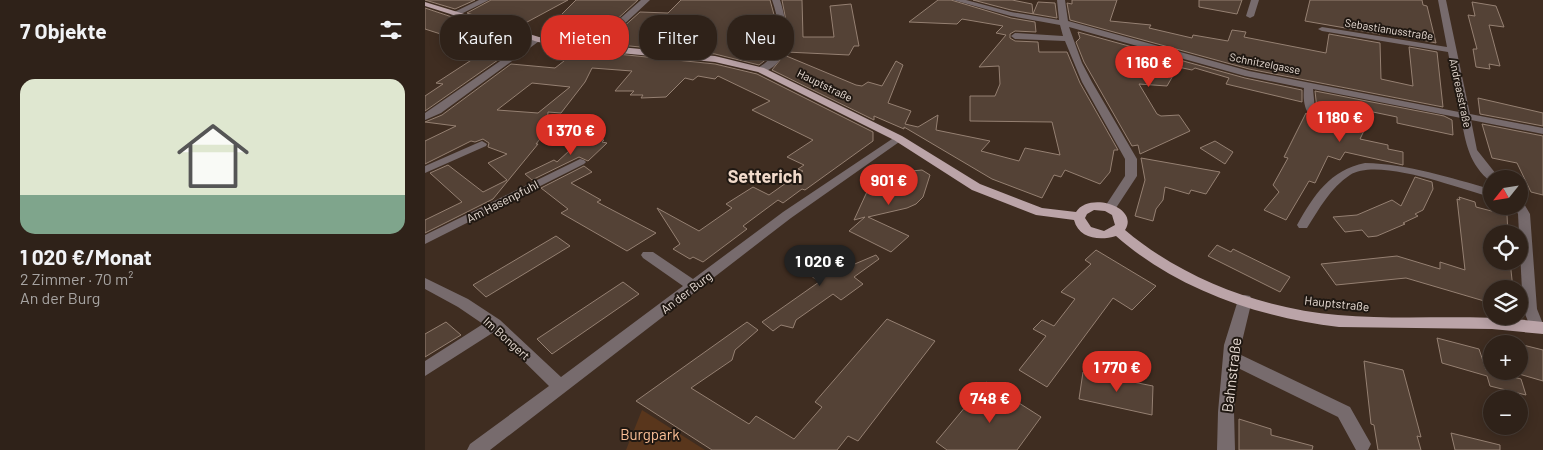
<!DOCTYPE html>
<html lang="de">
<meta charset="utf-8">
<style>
:root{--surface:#2f2219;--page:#3b2f26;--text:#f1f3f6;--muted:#a7a4a2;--line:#4a3f38;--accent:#d93025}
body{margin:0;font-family:Barlow,sans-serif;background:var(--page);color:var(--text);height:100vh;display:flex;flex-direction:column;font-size:19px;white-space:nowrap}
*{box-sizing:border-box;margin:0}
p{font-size:16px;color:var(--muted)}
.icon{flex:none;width:28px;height:28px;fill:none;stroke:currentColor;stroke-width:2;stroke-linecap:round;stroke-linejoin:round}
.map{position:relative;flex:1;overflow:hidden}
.details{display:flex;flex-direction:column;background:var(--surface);width:425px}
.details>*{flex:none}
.banner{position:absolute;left:15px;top:15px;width:475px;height:45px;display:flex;gap:10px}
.needle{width:32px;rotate:240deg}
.tools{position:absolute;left:1058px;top:170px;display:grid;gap:10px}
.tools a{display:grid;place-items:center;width:45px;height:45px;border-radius:50%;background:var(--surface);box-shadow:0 2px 12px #0003,0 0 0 1px var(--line);font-size:25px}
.price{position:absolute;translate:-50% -42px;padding:0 11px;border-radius:18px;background:var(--accent);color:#fff;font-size:16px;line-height:32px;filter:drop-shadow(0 1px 2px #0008)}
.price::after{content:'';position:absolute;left:50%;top:30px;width:15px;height:11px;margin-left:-8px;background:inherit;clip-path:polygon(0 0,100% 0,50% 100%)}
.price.selected{background:#222;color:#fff}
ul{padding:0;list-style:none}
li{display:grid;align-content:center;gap:10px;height:265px;padding:0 20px}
li span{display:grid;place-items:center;height:155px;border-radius:15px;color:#555}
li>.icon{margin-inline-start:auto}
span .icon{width:90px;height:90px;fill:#fffc;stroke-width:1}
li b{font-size:21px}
h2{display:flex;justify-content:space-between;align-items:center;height:60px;padding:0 20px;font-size:21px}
.tag{padding:0 18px;border-radius:20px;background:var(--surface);box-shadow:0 2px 12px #0003,0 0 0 1px var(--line);font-size:18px;line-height:45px}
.tag.selected{background:var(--accent);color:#fff}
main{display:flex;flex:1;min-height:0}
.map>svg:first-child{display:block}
.green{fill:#59361c}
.building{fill:#544236;stroke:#958072;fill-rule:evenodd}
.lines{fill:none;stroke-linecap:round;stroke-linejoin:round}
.minor{fill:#776b6d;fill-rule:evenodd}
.major{fill:#bba4a8;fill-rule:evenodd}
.labels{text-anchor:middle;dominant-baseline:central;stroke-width:4;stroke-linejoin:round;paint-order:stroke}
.far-street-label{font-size:11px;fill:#e9ddd5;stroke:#201812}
.street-label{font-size:12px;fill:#e9ddd5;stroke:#201812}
.near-street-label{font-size:15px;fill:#e9ddd5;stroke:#201812}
.near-park-label{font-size:15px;fill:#fbbf96;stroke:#201812}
.district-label{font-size:18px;font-weight:bold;fill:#f2dbcc;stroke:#201812}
</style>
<main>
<section class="details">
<h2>7 Objekte<svg class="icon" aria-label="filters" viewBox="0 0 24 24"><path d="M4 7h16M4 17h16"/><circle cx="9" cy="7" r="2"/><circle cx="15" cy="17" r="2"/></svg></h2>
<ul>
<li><span style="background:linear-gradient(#dfe7d0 75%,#7fa58c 0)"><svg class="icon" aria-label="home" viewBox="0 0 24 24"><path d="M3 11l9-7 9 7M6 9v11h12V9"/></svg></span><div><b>1 020 €/Monat</b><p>2 Zimmer · 70 m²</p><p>An der Burg</p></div></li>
</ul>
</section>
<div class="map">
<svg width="1118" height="450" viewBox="0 0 1118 450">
<rect width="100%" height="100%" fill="#3f2d21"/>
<path class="green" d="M217,410L280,450H201Z"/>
<path class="building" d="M0,0H50L30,9Z
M66,0H143L91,28L42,13Z
M151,0H213L188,23L189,30L196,29L215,12L243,13L256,0H345L351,22V43L343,58L334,65L290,54L162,42L173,32L129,34L125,32L126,31H120Z
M357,0H377L378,37H409L405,6L426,4L434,46H429L424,55L361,52L363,31Z
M513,0H526L586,18L610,22L611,32L590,31L585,34V38L590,41L613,42L614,52H642L655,83L693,150H689L685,172L675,184L640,170L636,177L629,175L617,198L567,179L479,127V129L449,116V120L347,70L359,55L431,85L437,86L443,82L457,86L471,61L478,65L463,103L486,111L480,124L493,127L513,115L511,130L565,141L556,151L594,161L600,148L635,155L627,122L545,121V96H570L575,84L574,66L554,67L581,35L571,33L578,26L537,19L532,24L484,22Z
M548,0H587L607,4L608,14L613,2L630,3L632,18L586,10Z
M647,0H692L685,21L726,25L724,28L767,38L768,35L803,41L807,30L821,32L819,37L901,53L904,34L955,43L956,79L988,86L984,47L1012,52L1018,107L824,69L645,20L642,3L647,4Z
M774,0H817L812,14L774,7Z
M885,0H997L998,5L1002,6L1011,43L955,31V34L880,21Z
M1047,2L1071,6L1079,27L1064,25L1075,66L1064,64L1065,69L1051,67L1048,49H1052L1043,15L1050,16Z
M0,8L24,16L81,34L25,37L0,29Z
M653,32L820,78L877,90V102L801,84L804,78L770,68L767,70L753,67L742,86L714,84L732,114L736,116L754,115L765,131L715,154L713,145L707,146L659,62L651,42L655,38Z
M153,50L290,64L332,74L448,132V141L380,190L377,189L358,203L353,200L318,226L322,229L278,262L268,257L265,259L248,249L255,244L232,208L274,231L307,208L301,204L328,187L344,195L378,171L373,169L379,165L362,157L388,140L327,110L345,101L293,76L290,79L273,76L268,80L260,78L241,97L216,98L218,95H205L209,91H190L207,71L167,68L160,82L136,113L123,112L122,130L111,144H113L68,199L0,233V220L37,202L5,173L23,165L58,192L82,180L63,163L82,154L63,147L64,143L58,139L50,142L46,141L0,164V141L31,126L0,122L17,115L86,64L130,68ZM107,83L145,87L113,113L72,110Z
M48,59L73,60L0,111V96L18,84L11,83Z
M890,91L1019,116L1027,120L1028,135L972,123V117L948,112L935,139L963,145V149L978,152V165L920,152L915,160L903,156L890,183L884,181L861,220L839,210L854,192L848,185L863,158L859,157L881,113L886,119L898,126L907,129L913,124L892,109Z
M1053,98L1118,113V126L1055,114Z
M1057,124L1118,136V195L1106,192L1092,163L1067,158Z
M158,138L179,140L177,142L182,143L163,161L154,157L107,180L100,174L129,160L132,162Z
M790,141L808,152L800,164L775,148Z
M716,158L795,172L781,194L766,190L764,194L740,187L738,200L731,209L728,221L710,216L720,180Z
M159,166L167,172L146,183L176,200L172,202L231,233L202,251L136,213L143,209L116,188Z
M474,168L475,172L497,170L505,175L498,197L491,204L482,208L443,217L484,236L466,252L424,231L440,217L429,220L446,183Z
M990,177L1007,182L1008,189L998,210L990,214L993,216L978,223L980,224L952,236L943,237L937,230L920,232L908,217L932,215L967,200L976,206Z
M1034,197L1050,202L1051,207L1082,215L1083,234H1066V261H1085L1088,289H1066V303L981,278L911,285L896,264L972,256L1015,269V262L1040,270L1032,199L1035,200Z
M131,236L145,246L61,297L48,285Z
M792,245L806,252L808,249L865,277L855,292L783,256Z
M392,250L412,265L421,259L425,266L451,255L454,259L429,277L438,284L416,300L408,294L371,320L368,328L356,325L348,331L337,322L394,282L371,264Z
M671,250L731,286L707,310L688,298L622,387L594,370L621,336L608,329L617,320L629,326L650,299L636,292L666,264L660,260Z
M198,282L214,294L127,354L112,339Z
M462,319L510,341L433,441L423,436L412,450H287L211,401L322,322L333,330L310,350L307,360L266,388L324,424L331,416L369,439L397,407L390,402Z
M21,322L36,335L0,357V334Z
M1012,338L1054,349L1061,370L1096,379L1101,395L1065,386L1062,376L1017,363Z
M1094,344L1118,350V381L1094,374Z
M939,361L978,370L996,437L992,436L996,450H953L949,425L946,424Z
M658,372L728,386L727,415L654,399Z
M561,382L616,417L592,450H522L511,442Z
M814,419L846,429V435L888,446L887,450H814Z
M1026,433L1075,445V450H1030Z"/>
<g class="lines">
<path class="minor" d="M54,0H64L32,16L25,14Z
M216,0H225L195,28H189V24Z
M347,0H355C363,25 369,63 336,73L331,70C336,65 342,63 346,57C359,41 353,18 347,0Z
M528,0H541L586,12L634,20L632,0H640L643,21L824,71L1034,112L1023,52L897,31L893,29L897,27L1022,47L1013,0H1021L1045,114L1118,128V134L1046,120L1052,150L1075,179H1066V182C1044,164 1041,144 1036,118L888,89L890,110C896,118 905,118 911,124L906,127C884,121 877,110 879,88L820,76L644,27L657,63L667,82L712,159V176L689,211L685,212L679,208L700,176V159L657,82L640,41L590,39L586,36L590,33L638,36L635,25L586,16Z
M826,0H834L829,16L825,18L821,16Z
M110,37L117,39L16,113L0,120V113Z
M473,135L478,138L477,140L366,218L65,450H42L45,444L124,386L69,332L0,376V361L58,324L33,307L0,289V278L43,299L75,320L136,377L258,286L218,258L216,255L218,252H228L268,279L358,212Z
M57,141L62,144L61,146L0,173V166Z
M155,159L159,160L161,162L159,164L0,244V235Z
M940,163C984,164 1025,178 1066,189V197C1034,189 954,157 925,175C906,187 894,209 882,228H874L872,225C889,195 905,170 940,163Z
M1094,201L1098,202L1105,214L1112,309L1118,324L1117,331L1112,333L1107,331L1098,309L1093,214L1089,206H1094Z
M820,295L825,296L827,300L814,354L925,407L946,444L943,450H931L913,417L813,368L809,412L810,450H792L793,412L799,345L813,300L815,296Z"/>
<path class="major" d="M0,2L114,37L163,44L290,56L339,68L477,136L555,184L617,208L651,212C664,191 715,207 700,230C758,279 838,309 913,315C981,321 1050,313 1118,322V334L1067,329L914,327C835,318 751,289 691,236C675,241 654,239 649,220L611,215L547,190L469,140L333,72L290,62L163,50L113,42L0,6ZM669,210L680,211L687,215L690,225L679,231L666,227L660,218L662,214Z"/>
</g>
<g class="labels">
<g class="far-street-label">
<text transform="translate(964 29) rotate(9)">Sebastianusstraße</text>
<text transform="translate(840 63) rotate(11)">Schnitzelgasse</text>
<text transform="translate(400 85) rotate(26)">Hauptstraße</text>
<text transform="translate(1036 93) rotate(78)">Andreasstraße</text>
</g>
<g class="street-label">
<text transform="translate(77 201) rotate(-27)">Am Hasenpfuhl</text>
<text transform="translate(261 292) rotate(-37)">An der Burg</text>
<text transform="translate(912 303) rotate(6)">Hauptstraße</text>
<text transform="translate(82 338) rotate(42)">Im Bongert</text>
</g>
<g class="near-street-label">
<text transform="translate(806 375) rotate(-83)">Bahnstraße</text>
</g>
<g class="near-park-label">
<text x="225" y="434">Burgpark</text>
</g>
<g class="district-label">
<text x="340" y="176">Setterich</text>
</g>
</g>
</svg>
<div class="tools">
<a><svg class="needle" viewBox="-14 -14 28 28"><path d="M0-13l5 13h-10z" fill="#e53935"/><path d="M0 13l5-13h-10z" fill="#a7a4a2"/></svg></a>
<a><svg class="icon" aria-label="locate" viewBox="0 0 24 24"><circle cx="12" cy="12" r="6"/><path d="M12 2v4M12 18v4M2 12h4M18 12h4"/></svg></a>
<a><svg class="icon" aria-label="layers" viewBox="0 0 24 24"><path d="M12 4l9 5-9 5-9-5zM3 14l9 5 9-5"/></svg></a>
<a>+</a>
<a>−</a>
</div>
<b class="price" style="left:724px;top:88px">1 160 €</b>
<b class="price" style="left:915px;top:143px">1 180 €</b>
<b class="price" style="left:146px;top:156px">1 370 €</b>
<b class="price" style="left:464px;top:206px">901 €</b>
<b class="price selected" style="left:395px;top:287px">1 020 €</b>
<b class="price" style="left:692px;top:393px">1 770 €</b>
<b class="price" style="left:565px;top:424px">748 €</b>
<div class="banner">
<a class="tag">Kaufen</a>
<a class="tag selected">Mieten</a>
<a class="tag">Filter</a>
<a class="tag">Neu</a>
</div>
</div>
</main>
